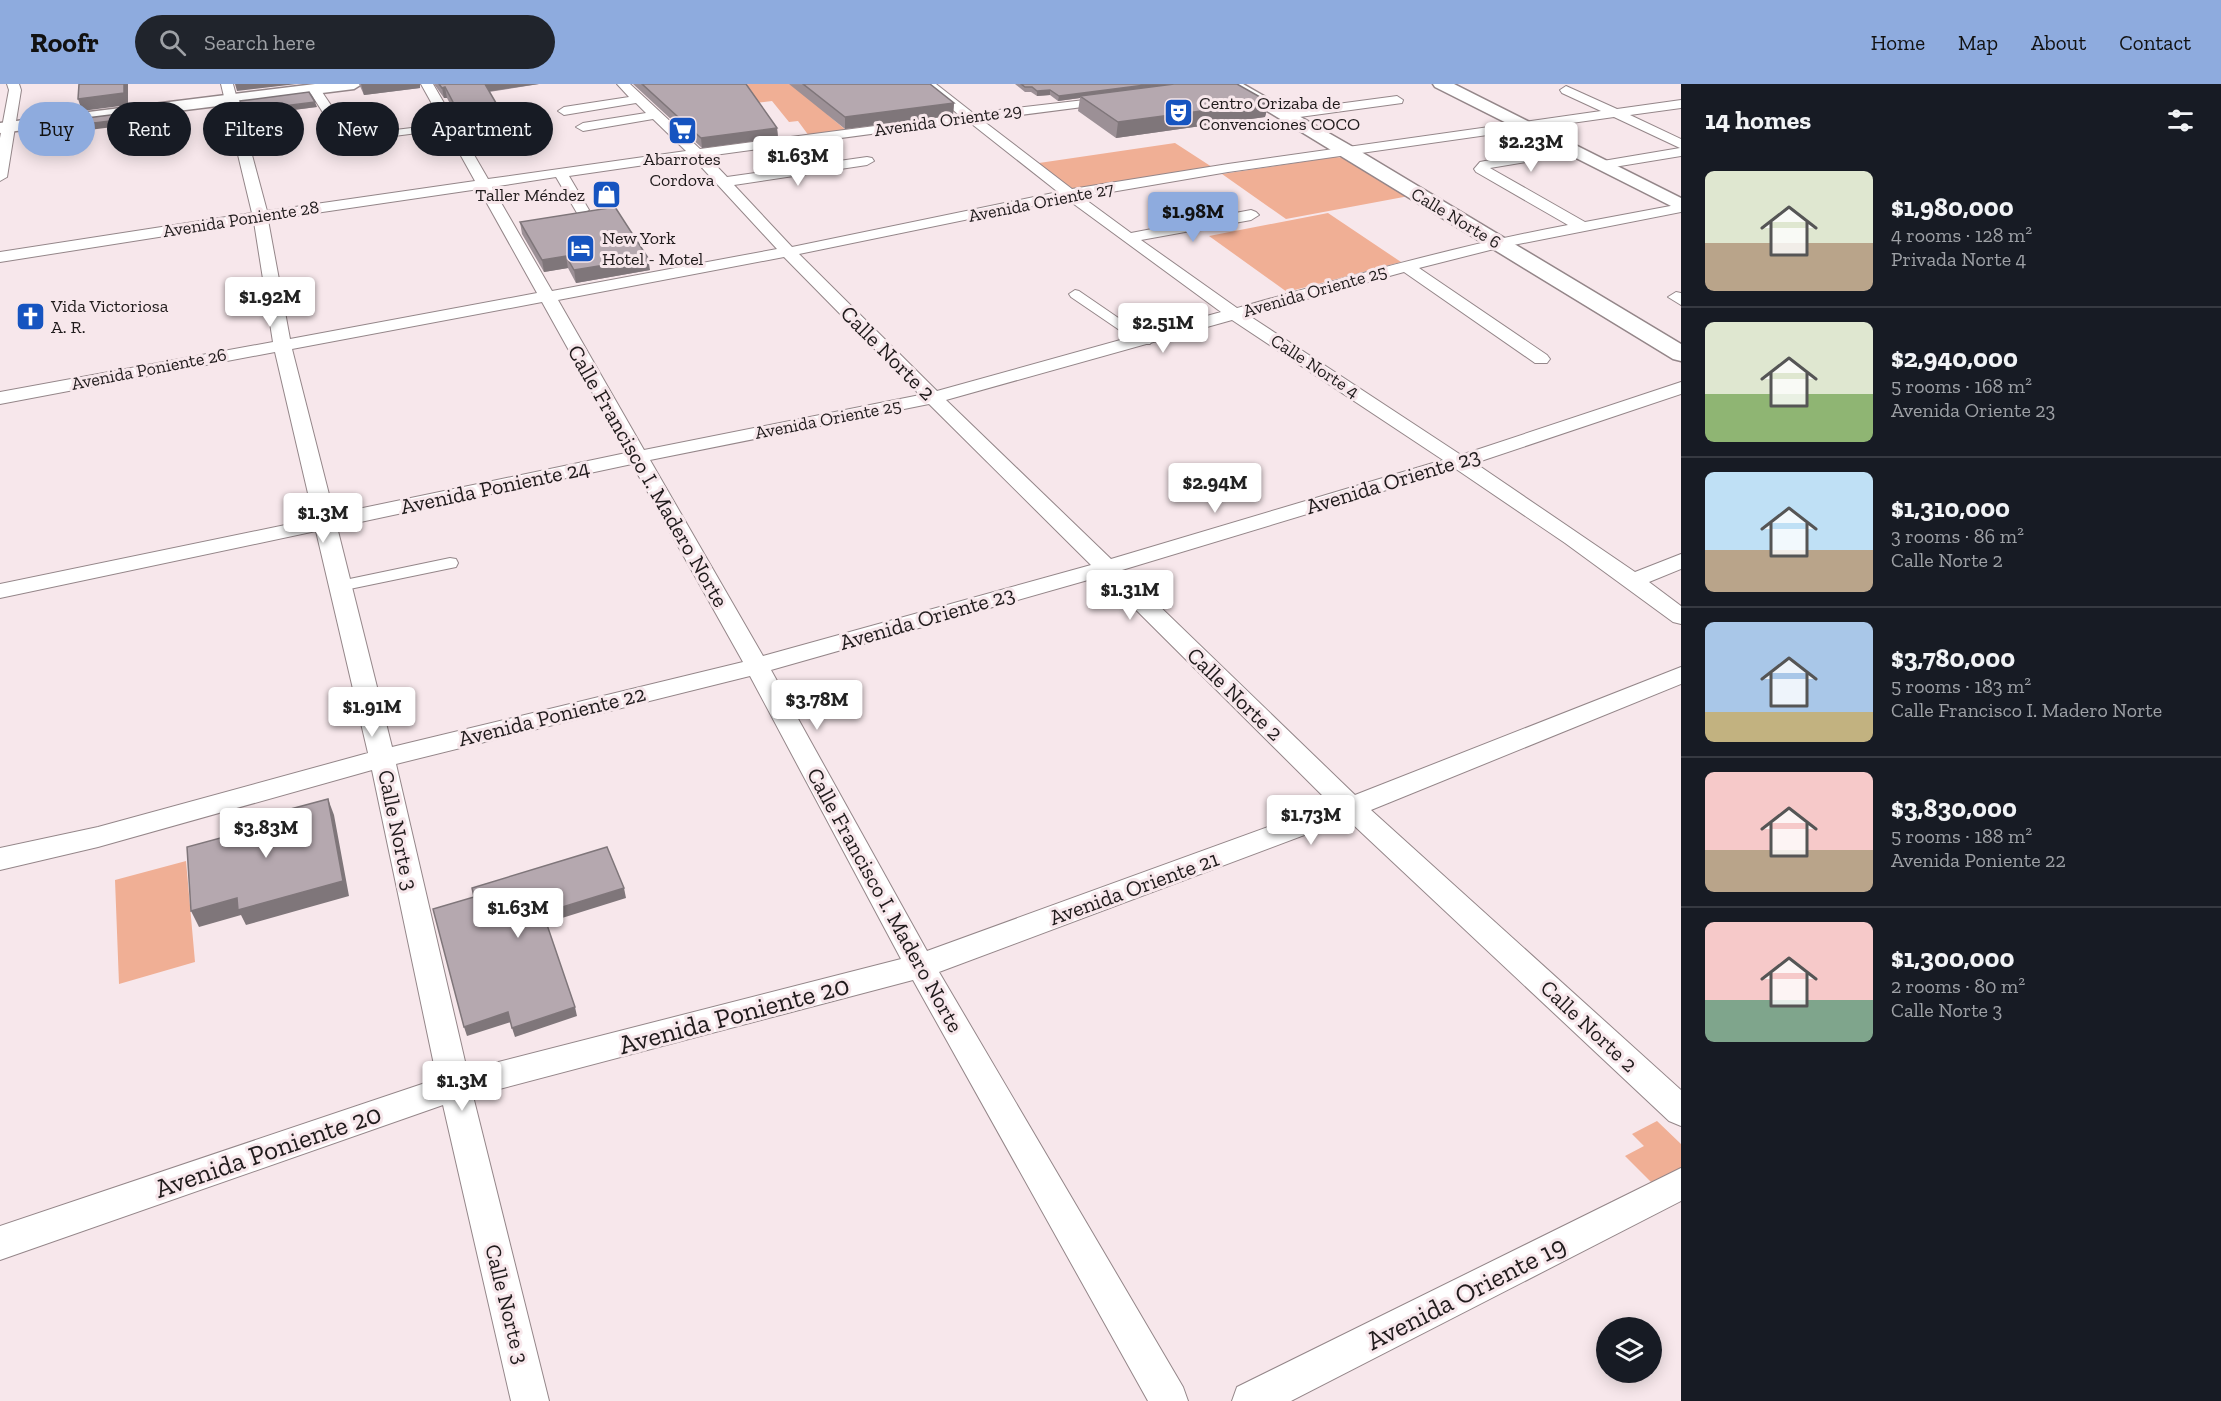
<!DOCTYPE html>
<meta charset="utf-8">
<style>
:root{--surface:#171b24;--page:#20242c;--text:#f1f3f6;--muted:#9ea1a6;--line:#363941;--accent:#8eabde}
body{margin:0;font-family:"Zilla Slab",serif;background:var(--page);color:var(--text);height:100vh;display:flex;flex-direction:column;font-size:22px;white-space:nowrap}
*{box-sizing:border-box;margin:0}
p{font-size:20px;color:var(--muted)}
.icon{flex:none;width:33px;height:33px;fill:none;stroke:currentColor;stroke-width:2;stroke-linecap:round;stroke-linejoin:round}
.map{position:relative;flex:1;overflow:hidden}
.details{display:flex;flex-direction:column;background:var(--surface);width:540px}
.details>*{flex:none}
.top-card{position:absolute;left:18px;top:18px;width:570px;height:54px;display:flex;gap:12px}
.tools{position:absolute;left:1596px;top:1233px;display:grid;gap:12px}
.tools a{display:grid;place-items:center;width:66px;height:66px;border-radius:50%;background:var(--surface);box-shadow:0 3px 15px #0003;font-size:30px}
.price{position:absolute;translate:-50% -51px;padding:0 14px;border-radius:6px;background:#fff;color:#222;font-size:20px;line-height:39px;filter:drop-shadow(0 2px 3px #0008)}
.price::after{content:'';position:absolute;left:50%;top:36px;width:18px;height:14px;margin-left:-9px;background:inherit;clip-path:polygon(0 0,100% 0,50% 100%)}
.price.current{background:var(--accent);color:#111}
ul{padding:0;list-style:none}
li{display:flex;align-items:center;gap:18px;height:150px;padding:0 24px}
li+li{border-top:2px solid var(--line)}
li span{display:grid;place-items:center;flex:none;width:168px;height:120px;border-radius:9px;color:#555}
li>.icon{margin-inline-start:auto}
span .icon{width:72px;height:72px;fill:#fffc;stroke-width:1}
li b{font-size:26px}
h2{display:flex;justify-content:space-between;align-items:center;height:72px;padding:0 24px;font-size:26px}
.pill{padding:0 21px;border-radius:27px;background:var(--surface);box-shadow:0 3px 15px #0003;font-size:21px;line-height:54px}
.pill.current{background:var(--accent);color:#111}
header{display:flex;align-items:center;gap:36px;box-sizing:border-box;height:84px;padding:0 30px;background:var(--accent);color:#111}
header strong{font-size:28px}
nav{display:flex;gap:33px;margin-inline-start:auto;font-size:21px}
.search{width:420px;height:54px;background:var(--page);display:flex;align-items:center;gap:15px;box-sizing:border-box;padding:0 21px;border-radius:33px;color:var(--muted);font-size:22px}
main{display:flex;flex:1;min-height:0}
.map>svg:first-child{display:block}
.green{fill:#f0af95}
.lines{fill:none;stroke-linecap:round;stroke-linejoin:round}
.pedestrian-casing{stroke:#948689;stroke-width:2}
.minor-casing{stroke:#948689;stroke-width:2}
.tertiary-casing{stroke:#948689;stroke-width:3}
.secondary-casing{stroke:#948689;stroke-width:3}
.pedestrian{fill:#fff;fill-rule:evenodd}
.minor{fill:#fff;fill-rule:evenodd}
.tertiary{fill:#fff;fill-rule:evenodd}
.secondary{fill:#fff;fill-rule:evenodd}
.wall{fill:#9c9096}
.shaded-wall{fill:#7f767a}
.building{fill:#b5a8af;stroke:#7f767a;stroke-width:1.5}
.labels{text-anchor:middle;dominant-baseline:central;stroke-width:6;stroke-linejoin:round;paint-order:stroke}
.far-poi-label{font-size:18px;fill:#201b1c;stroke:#f7e7eb;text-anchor:start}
.far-street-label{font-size:18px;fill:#201b1c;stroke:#f7e7eb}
.street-label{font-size:22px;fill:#201b1c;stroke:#f7e7eb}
.near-street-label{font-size:27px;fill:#201b1c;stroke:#f7e7eb}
</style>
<header>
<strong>Roofr</strong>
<div class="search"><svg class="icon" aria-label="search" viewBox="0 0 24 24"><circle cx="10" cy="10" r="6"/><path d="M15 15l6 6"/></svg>Search here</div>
<nav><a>Home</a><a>Map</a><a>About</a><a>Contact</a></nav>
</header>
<main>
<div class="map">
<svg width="1681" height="1317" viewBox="0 0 1681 1317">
<rect width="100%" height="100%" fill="#f7e7eb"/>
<path class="green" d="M749,0H915L828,31L847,47L809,52L798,37L789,38L772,17L755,19L650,13Z
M1175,59L1212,83L1070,105L1039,79Z
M1335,73L1346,74L1409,112L1286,135L1222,90Z
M1328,129L1401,178L1287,208L1209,152Z
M186,777L195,878L119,900L115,796Z
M1657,1037L1681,1060V1086L1654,1101L1625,1072L1644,1062L1632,1050Z"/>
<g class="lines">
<defs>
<path id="pedestrian" d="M452,39L457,42L456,44L371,55L366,52L371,49Z
M1075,206L1079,207L1152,257L1150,260H1140L1071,213L1069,210Z
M450,474L456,475L458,479L456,483L340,507L334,506L331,502L334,498L340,497Z"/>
<path id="minor" d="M7,0H19L21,6L7,93L0,97V54L9,6Z
M221,0H233L267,127L475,97L421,0H433L488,95L686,67L653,35L583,47L576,43L583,39L646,29L636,19L564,31L558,27L564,23L629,13L617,0H630L700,65L959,31L922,0H936L973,29L1119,12L1120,15L1119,18L1114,19L982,36L1072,105L1228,80L1601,27L1562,9L1560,6L1566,2L1617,25L1681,16V24L1630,31L1681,55V72L1602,85L1597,84L1595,81L1597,78L1680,64L1614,33L1228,88L1082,113L1131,149L1251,126L1256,128L1259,131L1251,136L1141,156L1237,224C1347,193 1456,162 1568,141L1476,88L1474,85L1480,78L1485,77L1573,62L1578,63L1580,66L1573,70L1490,84L1585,138L1681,120V128L1498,164L1419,184L1547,271L1550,275L1547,279H1535L1404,188L1248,231L1461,371L1681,298V310L1475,379L1635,488L1681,470V485L1649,498L1681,522V540L1673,538L1565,459L1456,385L1122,486L1355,711L1681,583V600L1371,726L1681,1006V1042L1669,1037L1347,735L939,888L1183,1303L1188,1317H1148L913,896L473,1012L549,1317H511L443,1021L0,1176V1142L437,995L372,686L98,763L0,786V764L98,743L368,669L316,447L0,514V500L314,435L275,268L0,320V308L273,258L254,138L0,178V168L252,129ZM968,37L1058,108L792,163L734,101L867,81L874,77L872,74L867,73L727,93L707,72ZM693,74L777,165L552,207L492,103L556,93L577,129L582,130L589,126L569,92ZM479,105L537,209L290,255L268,136ZM1067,115L1221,228L937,307L799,170ZM784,173L920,311L644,366L558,216ZM542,218L626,369L334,430L292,265ZM1232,236L1443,376L1111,475L946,316ZM929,320L1091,481L763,572L650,376ZM632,380L743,578L392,663L337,443ZM1102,492L1331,720L927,867L771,586ZM750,592L901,875L467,986L396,680Z
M314,1L318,2L357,60L355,63H345L343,60L308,5Z
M1397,12L1403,16L1402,19L1285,35L1278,31L1285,27Z
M1676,208L1681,209V221L1668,213Z
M1681,1084V1117L1291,1317H1232L1237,1303Z"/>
<path id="tertiary" d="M1223,0H1243L1353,63L1681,260V277L1673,275Z
M1433,0H1454L1681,114V127L1435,3Z"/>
<path id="secondary" d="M315,0H362L354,5L0,49V39Z"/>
</defs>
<use href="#pedestrian" class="pedestrian-casing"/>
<use href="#minor" class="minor-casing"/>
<use href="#tertiary" class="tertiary-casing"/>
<use href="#secondary" class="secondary-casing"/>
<use href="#pedestrian" class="pedestrian"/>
<use href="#minor" class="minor"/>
<use href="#tertiary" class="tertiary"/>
<use href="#secondary" class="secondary"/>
</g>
<path class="wall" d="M359,0H420V4L364,11Z
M434,0H539L489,8L503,31L505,42L465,48L447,14H444Z
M633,0H746L777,44L778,54L702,64Z
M789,0H930L954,19L953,31L845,45Z
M1015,0H1237L1269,18L1265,33L1116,54L1078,27L1080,14L1058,17L1050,11L1037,12L1031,8H1025Z
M317,23L261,30L244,31L242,26Z
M520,138L650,186L576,199L568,184L544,188L522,150Z"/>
<path class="shaded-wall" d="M124,0H128V21L82,27L78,15Z
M235,0H297L237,7Z
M361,0H420V4L364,11Z
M484,0H539L485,8Z
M1153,0H1190L1080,12V14L1058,17L1059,12Z
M445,3L447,14H444L442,4Z
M1050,6V11L1037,12V7Z
M315,18L317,23L261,30L260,25Z
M1269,18L1265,33L1116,54L1118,38Z
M954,19L953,31L845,45V33Z
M126,29L129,35V41L81,47L78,41Z
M503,31L505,42L465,48L463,37Z
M777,44L778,54L702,64L701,54Z
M566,172L568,184L544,188L542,176Z
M648,174L650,186L576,199L574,186Z
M328,715L334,731L349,812L246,841L241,831L199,843L191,827L237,814Z
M624,804L626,814L546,839L543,829Z
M575,923L577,932L515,953L512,944Z
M508,928L511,938L467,952L464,943Z"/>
<path class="building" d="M79,0H124V9L78,15Z
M439,0H485L503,31L463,37L445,3L442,4Z
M642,0H746L777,44L701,54Z
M803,0H930L954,19L845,33Z
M1021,0H1153L1059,12L1050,6L1037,7L1032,3H1025Z
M1174,0H1237L1269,18L1118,38L1080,12Z
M309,8L315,18L260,25L242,26L240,17Z
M126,29V35L78,41L79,35Z
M615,123L648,174L574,186L566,172L542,176L520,138Z
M328,715L343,797L238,826L237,814L191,827L187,763L228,752L227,742Z
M607,763L624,804L543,829L575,923L512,944L508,928L464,943L433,825L474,813L472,804Z"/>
<defs>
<symbol id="theatre-square" viewBox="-11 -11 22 22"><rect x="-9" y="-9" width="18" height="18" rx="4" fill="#1654c0" stroke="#f7e7eb"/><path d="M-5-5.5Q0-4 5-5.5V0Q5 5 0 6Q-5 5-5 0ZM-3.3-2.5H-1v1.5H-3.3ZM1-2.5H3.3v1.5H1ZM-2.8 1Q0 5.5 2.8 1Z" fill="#fff"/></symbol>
<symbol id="supermarket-square" viewBox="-11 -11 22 22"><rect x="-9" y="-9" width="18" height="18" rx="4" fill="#1654c0" stroke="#f7e7eb"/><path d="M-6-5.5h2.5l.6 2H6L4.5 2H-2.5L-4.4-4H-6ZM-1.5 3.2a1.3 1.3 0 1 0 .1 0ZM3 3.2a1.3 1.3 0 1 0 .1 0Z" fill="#fff"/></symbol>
<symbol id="shop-square" viewBox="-11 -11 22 22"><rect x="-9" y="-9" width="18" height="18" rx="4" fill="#1654c0" stroke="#f7e7eb"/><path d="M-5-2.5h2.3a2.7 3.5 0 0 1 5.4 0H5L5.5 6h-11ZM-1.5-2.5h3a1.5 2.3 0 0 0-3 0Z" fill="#fff"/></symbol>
<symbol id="hotel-square" viewBox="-11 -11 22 22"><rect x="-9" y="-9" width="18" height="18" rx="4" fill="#1654c0" stroke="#f7e7eb"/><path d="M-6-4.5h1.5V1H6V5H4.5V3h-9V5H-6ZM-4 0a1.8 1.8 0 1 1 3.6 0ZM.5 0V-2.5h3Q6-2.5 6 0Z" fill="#fff"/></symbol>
<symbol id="church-square" viewBox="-11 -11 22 22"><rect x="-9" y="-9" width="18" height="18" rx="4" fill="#1654c0" stroke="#f7e7eb"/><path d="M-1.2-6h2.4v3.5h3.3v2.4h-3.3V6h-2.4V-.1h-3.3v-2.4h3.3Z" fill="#fff"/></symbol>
</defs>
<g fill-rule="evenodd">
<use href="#theatre-square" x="1162" y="12" width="33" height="33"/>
<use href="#supermarket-square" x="666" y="30" width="33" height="33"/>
<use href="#shop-square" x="590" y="94" width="33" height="33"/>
<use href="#hotel-square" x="564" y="148" width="33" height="33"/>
<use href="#church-square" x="14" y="216" width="33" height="33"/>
</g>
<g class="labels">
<g class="far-poi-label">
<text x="1199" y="19">Centro Orizaba de<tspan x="1199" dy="21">Convenciones COCO</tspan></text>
<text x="682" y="75" text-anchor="middle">Abarrotes<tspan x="682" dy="21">Cordova</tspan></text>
<text x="585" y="111" text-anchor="end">Taller Méndez</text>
<text x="602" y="154">New York<tspan x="602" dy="21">Hotel - Motel</tspan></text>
<text x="51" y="222">Vida Victoriosa<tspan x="51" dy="21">A. R.</tspan></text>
</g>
<g class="far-street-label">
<text transform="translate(948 36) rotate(-8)">Avenida Oriente 29</text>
<text transform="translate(1041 118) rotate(-11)">Avenida Oriente 27</text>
<text transform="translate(1456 134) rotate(31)">Calle Norte 6</text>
<text transform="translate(241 135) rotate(-9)">Avenida Poniente 28</text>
<text transform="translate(1315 207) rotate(-16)">Avenida Oriente 25</text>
<text transform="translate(1315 282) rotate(33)">Calle Norte 4</text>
<text transform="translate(149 285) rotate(-11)">Avenida Poniente 26</text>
<text transform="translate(828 335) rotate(-11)">Avenida Oriente 25</text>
</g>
<g class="street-label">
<text transform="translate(888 269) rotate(45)">Calle Norte 2</text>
<text transform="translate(648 392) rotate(60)">Calle Francisco I. Madero Norte</text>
<text transform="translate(1393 397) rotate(-17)">Avenida Oriente 23</text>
<text transform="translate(495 403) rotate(-12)">Avenida Poniente 24</text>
<text transform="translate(927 534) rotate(-16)">Avenida Oriente 23</text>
<text transform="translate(1235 610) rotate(44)">Calle Norte 2</text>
<text transform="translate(552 632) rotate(-14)">Avenida Poniente 22</text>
<text transform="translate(398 746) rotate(78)">Calle Norte 3</text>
<text transform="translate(1134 804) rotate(-20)">Avenida Oriente 21</text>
<text transform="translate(885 816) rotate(61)">Calle Francisco I. Madero Norte</text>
<text transform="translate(1589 942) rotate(43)">Calle Norte 2</text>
<text transform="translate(507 1220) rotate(76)">Calle Norte 3</text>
</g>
<g class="near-street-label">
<text transform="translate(734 931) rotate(-15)">Avenida Poniente 20</text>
<text transform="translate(268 1067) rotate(-19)">Avenida Poniente 20</text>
<text transform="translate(1466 1209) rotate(-27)">Avenida Oriente 19</text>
</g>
</g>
</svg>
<div class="tools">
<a><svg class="icon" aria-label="layers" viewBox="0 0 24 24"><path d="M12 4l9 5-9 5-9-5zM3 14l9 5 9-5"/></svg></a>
</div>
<b class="price" style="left:1531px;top:89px">$2.23M</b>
<b class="price" style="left:798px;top:103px">$1.63M</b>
<b class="price current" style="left:1193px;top:159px">$1.98M</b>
<b class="price" style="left:270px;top:244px">$1.92M</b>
<b class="price" style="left:1163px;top:270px">$2.51M</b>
<b class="price" style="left:1215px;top:430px">$2.94M</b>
<b class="price" style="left:323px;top:460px">$1.3M</b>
<b class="price" style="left:1130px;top:537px">$1.31M</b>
<b class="price" style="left:817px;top:647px">$3.78M</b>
<b class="price" style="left:372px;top:654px">$1.91M</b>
<b class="price" style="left:1311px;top:762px">$1.73M</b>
<b class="price" style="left:266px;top:775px">$3.83M</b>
<b class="price" style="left:518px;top:855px">$1.63M</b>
<b class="price" style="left:462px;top:1028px">$1.3M</b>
<div class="top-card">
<a class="pill current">Buy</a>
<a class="pill">Rent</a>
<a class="pill">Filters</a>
<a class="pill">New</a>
<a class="pill">Apartment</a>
</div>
</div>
<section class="details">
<h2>14 homes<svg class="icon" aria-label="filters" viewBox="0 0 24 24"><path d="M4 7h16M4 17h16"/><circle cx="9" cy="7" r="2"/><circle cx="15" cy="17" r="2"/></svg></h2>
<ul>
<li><span style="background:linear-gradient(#dfe7d0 60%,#b9a48a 0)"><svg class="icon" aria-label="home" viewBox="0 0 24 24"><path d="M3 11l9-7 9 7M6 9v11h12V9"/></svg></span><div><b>$1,980,000</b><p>4 rooms · 128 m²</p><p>Privada Norte 4</p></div></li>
<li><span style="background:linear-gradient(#dfe7d0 60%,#8fb573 0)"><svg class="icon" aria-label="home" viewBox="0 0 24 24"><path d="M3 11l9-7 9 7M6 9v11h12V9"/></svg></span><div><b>$2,940,000</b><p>5 rooms · 168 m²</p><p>Avenida Oriente 23</p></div></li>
<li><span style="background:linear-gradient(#bfe0f5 65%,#b9a48a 0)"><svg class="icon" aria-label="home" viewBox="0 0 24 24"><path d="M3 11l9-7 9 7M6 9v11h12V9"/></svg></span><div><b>$1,310,000</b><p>3 rooms · 86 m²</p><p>Calle Norte 2</p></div></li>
<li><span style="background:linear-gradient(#a9c7e8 75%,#c2b280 0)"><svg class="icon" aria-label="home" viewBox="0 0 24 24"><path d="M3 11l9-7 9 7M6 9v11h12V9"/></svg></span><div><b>$3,780,000</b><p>5 rooms · 183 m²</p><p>Calle Francisco I. Madero Norte</p></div></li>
<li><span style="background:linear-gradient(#f6c9c9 65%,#b9a48a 0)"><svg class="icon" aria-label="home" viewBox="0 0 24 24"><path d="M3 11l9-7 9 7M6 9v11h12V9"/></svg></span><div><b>$3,830,000</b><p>5 rooms · 188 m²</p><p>Avenida Poniente 22</p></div></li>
<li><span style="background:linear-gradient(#f6c9c9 65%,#7fa58c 0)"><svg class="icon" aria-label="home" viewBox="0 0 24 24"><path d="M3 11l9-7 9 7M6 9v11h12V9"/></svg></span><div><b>$1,300,000</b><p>2 rooms · 80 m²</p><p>Calle Norte 3</p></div></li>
</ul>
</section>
</main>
